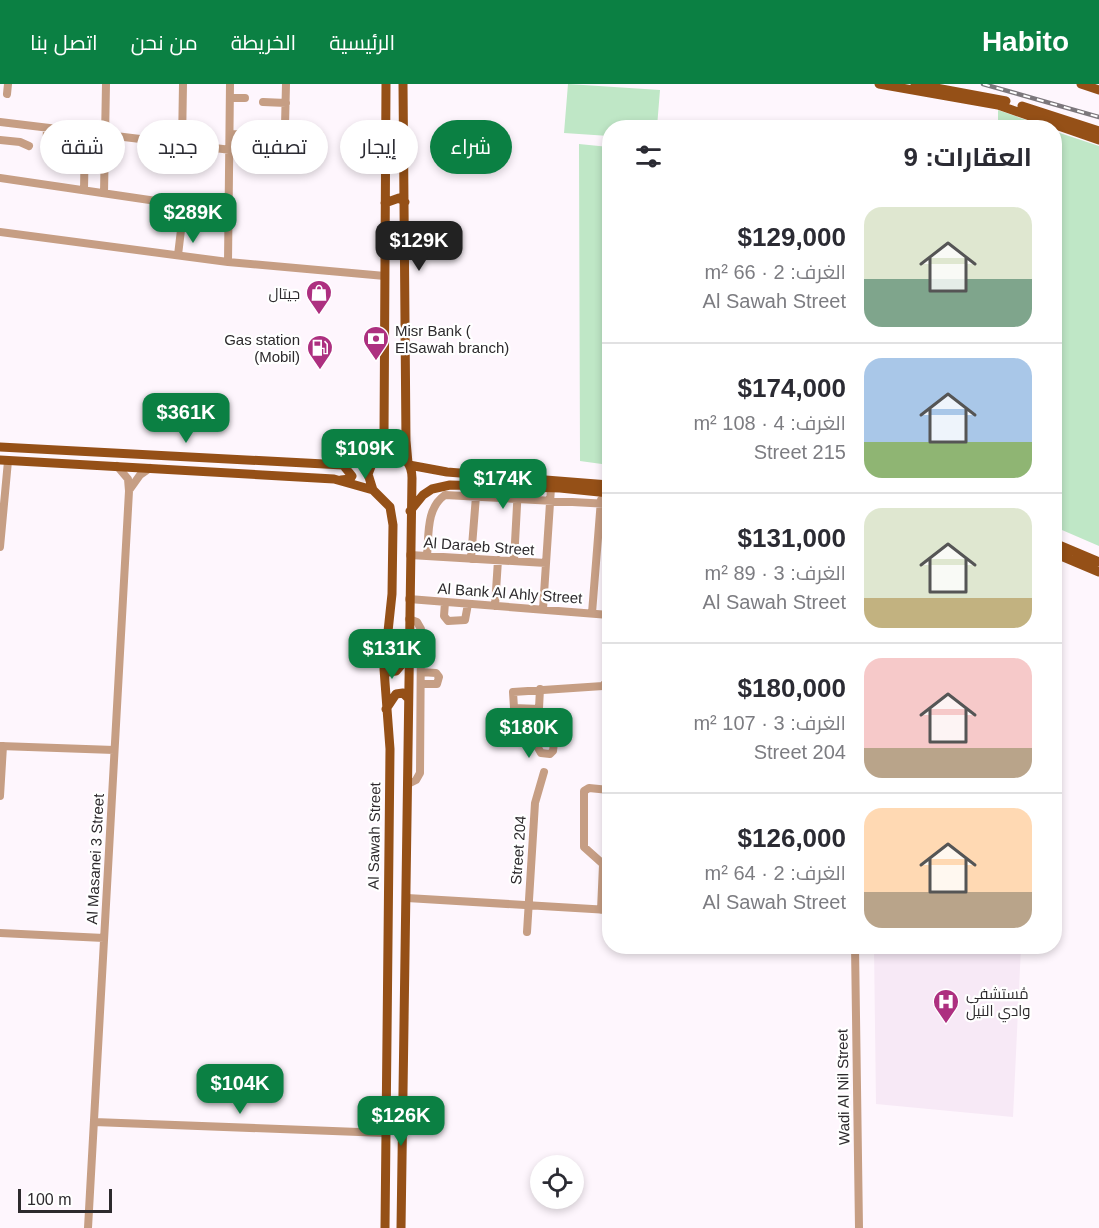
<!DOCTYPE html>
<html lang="ar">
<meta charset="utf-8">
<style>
:root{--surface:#fff;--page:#f2f2f3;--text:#2b2b33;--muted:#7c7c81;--line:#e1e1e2;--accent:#0b8043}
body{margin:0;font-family:Helvetica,Cairo,sans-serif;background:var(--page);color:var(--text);direction:rtl;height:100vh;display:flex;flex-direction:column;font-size:22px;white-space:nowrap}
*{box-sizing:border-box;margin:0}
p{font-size:20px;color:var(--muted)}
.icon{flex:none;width:33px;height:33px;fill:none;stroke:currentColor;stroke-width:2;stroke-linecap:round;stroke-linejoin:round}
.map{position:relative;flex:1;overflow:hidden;direction:ltr}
.sheet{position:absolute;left:602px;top:36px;width:460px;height:834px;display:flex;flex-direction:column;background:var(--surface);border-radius:24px;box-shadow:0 3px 9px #0003;direction:rtl}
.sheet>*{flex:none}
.top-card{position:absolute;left:18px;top:36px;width:494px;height:54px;direction:rtl;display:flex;gap:12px}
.buttons{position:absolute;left:530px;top:1071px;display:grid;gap:12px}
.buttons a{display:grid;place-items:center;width:54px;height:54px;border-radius:50%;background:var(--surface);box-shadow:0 3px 9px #0003;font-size:30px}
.scale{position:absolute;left:18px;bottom:15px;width:94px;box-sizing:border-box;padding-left:6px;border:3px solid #2d2a2d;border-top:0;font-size:16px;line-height:21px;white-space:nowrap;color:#2d2a2d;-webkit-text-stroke:4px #fff;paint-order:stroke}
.price{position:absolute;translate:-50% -51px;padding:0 14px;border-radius:12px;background:var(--accent);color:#fff;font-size:20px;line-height:39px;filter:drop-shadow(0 2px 3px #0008)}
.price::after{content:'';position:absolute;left:50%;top:36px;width:18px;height:14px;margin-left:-9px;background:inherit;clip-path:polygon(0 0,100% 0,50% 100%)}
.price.current{background:#222;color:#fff}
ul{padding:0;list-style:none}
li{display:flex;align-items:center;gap:18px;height:150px;padding:0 30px}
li+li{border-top:2px solid var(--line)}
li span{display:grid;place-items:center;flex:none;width:168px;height:120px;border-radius:18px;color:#555}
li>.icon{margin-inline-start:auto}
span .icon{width:72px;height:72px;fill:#fffc;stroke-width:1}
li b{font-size:26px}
h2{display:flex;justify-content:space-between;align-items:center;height:72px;padding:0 30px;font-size:26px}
.pill{padding:0 21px;border-radius:27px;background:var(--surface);box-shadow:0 3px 9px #0003;font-size:21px;line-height:54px}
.pill.current{background:var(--accent);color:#fff}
header{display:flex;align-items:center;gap:36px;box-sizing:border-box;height:84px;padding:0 30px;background:var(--accent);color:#fff}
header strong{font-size:28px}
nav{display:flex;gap:33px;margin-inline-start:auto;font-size:21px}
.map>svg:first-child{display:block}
.built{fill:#f7e9f6}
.green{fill:#bfe7c6}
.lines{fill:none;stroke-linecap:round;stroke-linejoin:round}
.minor{stroke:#c69e84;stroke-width:8}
.major{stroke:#955017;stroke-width:9}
.rail-casing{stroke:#7c777c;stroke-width:4.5}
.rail{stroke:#fff;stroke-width:2;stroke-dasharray:7;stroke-linecap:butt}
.labels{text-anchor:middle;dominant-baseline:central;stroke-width:4.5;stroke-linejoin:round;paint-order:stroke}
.poi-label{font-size:15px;fill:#2d2a2d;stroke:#fff;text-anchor:end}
.street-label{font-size:15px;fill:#2d2a2d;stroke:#fff}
</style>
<header>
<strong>Habito</strong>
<nav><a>الرئيسية</a><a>الخريطة</a><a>من نحن</a><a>اتصل بنا</a></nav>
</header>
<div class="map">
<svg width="1099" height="1144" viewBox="0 0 1099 1144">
<rect width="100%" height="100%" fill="#fef6fd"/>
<path class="built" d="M874,863H1021L1013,1033L876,1020Z"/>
<path class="green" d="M568,0L660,6L657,43L609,44V52L564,49Z
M998,26L1046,43H998Z
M1054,47L1099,62V462L1055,443Z
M579,60L609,63V381L580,377Z"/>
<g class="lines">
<path class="minor" d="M7,10L8,0
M230,14H245
M263,18L286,19
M0,38L231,66
M285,42L286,0
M231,50L320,51
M0,56L20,58L29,62
M182,60L183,0
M46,71L47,44
M0,94L231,128
M84,106L85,48
M104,109L106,0
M0,148L228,178L385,192
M178,171L184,121
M228,178L230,0
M130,405L140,391L150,384
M0,463L8,377
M410,471L546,479
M427,472C429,450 426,424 445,411L609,420
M471,475L476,412
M514,477L518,403
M409,515L609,531
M445,518L444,532L448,537L465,536L468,520
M495,522L498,476
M543,525L551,404
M592,529L601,416
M421,588L436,589L439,593L437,600H421
M540,605L537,662L541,669L550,670L553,667L556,642
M539,625L514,624L513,608L603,602L606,598L609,558
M0,662L114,666
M408,700L416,696L420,689L421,545L417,538L409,535
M0,712L3,662
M603,780L584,763V707L589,704L609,706
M407,814L609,826
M601,826L603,781L609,777
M527,848L535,719L544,688
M0,849L104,854
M855,862L859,1144
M94,1038L385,1049
M88,1144L129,407L128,395L117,382"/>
<path class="major" d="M403,0L406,357L408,379
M879,0L998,21L1099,56
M915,0L1006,17
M1081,0L1099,6
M1022,22L1099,47
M385,119L399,114L405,118
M384,353L395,357L406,355
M0,363L343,381L374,375
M377,373L384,353L386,0
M0,376L334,395L373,406
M409,381L447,388L609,401
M341,396L350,395L352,392L343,381
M410,427L423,411L432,405L450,401L560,404L609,409
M1054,459L1099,478
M1054,469L1099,488
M384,585L388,588L396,587L409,572
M386,625L396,610L403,609L408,614
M385,1144L390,665L384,585L392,510L393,441L390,423L373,406L368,390L374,375L390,369C404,371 412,380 412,394L401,1144"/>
<defs>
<path id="rail" d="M983,0L1099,33"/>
</defs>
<use href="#rail" class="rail-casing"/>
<use href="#rail" class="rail"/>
</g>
<defs>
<symbol id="shop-pin" viewBox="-11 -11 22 30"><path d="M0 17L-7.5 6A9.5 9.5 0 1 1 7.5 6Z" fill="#ad3080" stroke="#fff"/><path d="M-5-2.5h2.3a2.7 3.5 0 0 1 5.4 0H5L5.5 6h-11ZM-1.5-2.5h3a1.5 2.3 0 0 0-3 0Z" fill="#fff"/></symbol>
<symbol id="bank-pin" viewBox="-11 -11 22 30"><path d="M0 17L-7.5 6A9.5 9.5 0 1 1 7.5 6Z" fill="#ad3080" stroke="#fff"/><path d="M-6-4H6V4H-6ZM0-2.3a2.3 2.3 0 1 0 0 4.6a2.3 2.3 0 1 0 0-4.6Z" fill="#fff"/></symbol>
<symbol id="fuel-pin" viewBox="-11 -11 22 30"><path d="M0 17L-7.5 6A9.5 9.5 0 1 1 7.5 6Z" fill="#ad3080" stroke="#fff"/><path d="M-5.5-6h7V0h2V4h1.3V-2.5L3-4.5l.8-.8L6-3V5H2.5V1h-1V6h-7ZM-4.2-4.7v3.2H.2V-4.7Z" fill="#fff"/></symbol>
<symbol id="hospital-pin" viewBox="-11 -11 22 30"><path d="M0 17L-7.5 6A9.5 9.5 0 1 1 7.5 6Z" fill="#ad3080" stroke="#fff"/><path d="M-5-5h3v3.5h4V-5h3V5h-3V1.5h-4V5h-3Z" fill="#fff"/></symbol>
</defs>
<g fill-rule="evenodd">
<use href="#shop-pin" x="304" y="194" width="30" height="40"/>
<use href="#bank-pin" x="361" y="240" width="30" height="40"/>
<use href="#fuel-pin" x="305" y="249" width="30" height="40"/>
<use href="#hospital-pin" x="931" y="903" width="30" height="40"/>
</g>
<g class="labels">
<g class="poi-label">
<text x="300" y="209">جيتال</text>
<text x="395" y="246" text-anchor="start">Misr Bank (<tspan x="395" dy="17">ElSawah branch)</tspan></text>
<text x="300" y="255">Gas station<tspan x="300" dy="17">(Mobil)</tspan></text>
<text x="966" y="909" text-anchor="start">مُستشفى<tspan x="966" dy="17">وادي النيل</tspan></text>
</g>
<g class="street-label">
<text transform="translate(479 462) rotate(4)">Al Daraeb Street</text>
<text transform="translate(510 509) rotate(4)">Al Bank Al Ahly Street</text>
<text transform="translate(374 752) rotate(-89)">Al Sawah Street</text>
<text transform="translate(518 766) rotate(-86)">Street 204</text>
<text transform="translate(95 775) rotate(-87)">Al Masanei 3 Street</text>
<text transform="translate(843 1003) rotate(-91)">Wadi Al Nil Street</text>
</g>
</g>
</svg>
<div class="buttons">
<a><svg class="icon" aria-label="locate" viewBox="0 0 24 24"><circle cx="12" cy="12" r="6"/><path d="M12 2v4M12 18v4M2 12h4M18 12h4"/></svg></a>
</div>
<div class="scale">100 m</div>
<b class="price" style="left:193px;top:160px">$289K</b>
<b class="price current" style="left:419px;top:188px">$129K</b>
<b class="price" style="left:186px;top:360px">$361K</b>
<b class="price" style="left:365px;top:396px">$109K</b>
<b class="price" style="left:503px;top:426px">$174K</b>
<b class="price" style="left:392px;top:596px">$131K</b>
<b class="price" style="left:529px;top:675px">$180K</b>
<b class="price" style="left:240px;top:1031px">$104K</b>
<b class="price" style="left:401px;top:1063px">$126K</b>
<div class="top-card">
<a class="pill current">شراء</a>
<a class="pill">إيجار</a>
<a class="pill">تصفية</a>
<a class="pill">جديد</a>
<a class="pill">شقة</a>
</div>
<section class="sheet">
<h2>العقارات: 9<svg class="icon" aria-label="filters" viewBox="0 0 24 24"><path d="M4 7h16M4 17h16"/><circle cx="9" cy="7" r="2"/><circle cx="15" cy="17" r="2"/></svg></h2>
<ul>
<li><span style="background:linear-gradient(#dfe7d0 60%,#7fa58c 0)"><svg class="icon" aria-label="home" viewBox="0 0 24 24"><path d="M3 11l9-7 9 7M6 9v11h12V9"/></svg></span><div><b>$129,000</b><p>الغرف: 2 · 66 m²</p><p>Al Sawah Street</p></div></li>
<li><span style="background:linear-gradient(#a9c7e8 70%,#8fb573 0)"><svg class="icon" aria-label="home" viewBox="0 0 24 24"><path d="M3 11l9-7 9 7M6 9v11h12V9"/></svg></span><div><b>$174,000</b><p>الغرف: 4 · 108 m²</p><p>Street 215</p></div></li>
<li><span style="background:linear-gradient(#dfe7d0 75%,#c2b280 0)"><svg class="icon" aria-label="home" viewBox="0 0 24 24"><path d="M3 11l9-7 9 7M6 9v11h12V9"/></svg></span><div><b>$131,000</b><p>الغرف: 3 · 89 m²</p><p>Al Sawah Street</p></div></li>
<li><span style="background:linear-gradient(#f6c9c9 75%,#b9a48a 0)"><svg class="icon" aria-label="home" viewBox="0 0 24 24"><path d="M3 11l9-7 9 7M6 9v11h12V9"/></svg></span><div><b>$180,000</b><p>الغرف: 3 · 107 m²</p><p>Street 204</p></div></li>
<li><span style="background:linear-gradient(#ffd9b3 70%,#b9a48a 0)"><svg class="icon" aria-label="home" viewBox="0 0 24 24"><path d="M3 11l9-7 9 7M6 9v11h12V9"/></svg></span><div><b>$126,000</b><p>الغرف: 2 · 64 m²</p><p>Al Sawah Street</p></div></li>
</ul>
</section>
</div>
